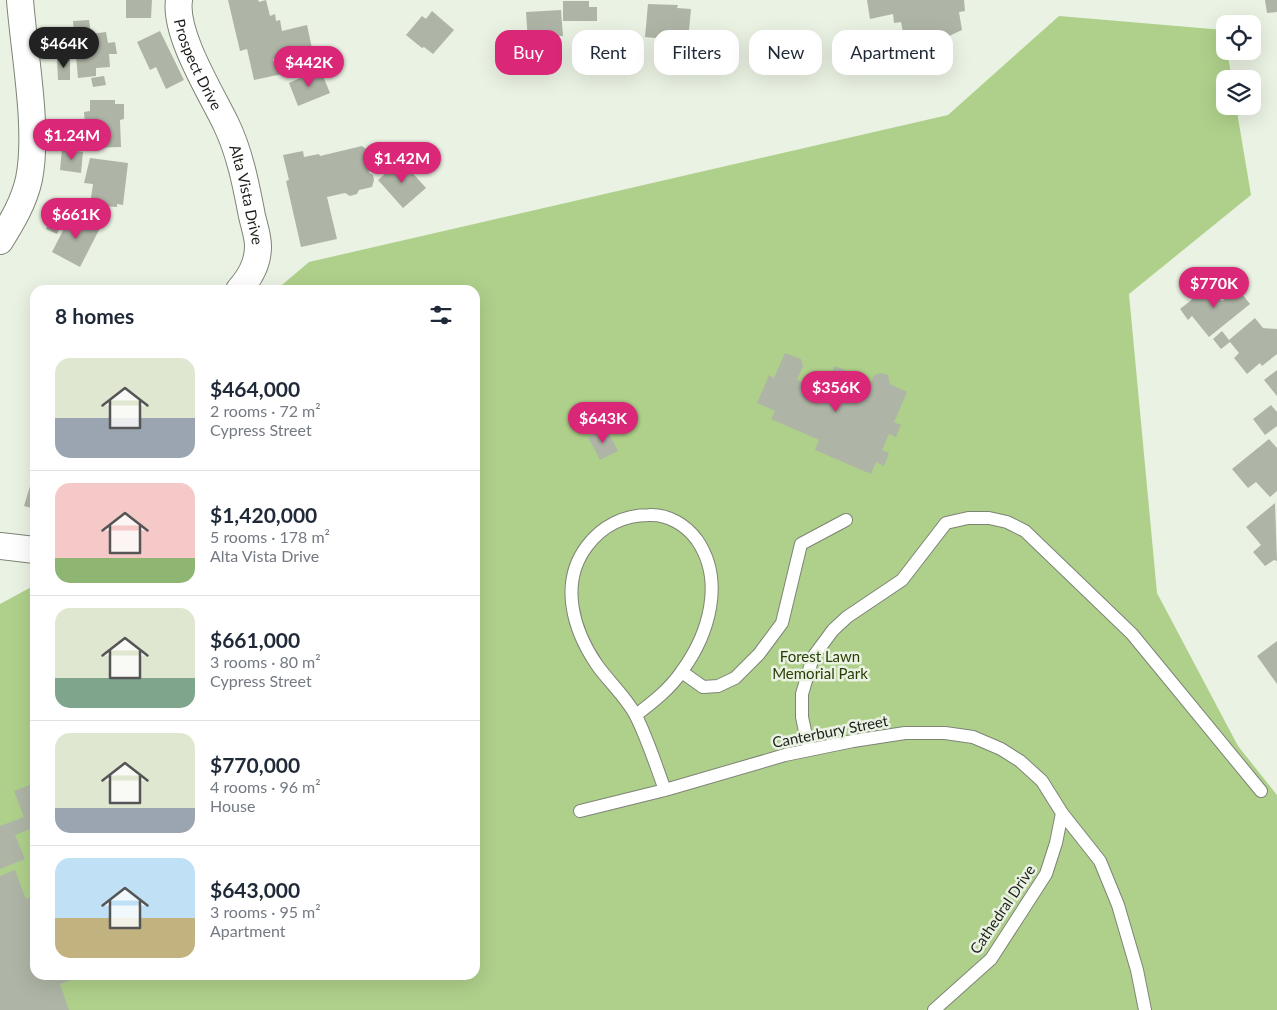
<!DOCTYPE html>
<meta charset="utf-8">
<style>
:root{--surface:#fff;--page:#f2f2f3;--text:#1f2937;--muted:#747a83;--line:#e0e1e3;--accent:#db2777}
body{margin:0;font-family:Lato,sans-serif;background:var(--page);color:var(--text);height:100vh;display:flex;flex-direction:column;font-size:19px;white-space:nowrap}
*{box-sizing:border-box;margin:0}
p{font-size:16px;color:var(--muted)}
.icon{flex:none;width:28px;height:28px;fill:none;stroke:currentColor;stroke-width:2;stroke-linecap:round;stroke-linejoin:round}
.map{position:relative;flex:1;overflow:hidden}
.side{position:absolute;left:30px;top:285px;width:450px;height:695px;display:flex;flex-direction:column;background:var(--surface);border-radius:15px;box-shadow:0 5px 20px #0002}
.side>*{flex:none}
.banner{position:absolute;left:495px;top:30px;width:475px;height:45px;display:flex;gap:10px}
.buttons{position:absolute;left:1216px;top:15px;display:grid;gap:10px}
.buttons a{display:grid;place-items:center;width:45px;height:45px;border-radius:10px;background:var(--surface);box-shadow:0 5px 20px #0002;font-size:25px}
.price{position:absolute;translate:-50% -42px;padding:0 11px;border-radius:18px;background:var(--accent);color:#fff;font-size:16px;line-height:32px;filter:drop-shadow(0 1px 2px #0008)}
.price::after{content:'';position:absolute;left:50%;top:30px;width:15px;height:11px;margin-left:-8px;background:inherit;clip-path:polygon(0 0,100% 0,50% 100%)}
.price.active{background:#222;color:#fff}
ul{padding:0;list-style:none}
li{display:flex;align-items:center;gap:15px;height:125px;padding:0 25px}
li+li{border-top:1px solid var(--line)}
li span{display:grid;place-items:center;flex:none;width:140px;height:100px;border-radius:15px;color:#555}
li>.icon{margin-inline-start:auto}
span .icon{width:60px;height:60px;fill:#fffc;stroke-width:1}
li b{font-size:21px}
h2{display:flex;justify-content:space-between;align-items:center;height:60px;padding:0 25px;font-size:21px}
.chip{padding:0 18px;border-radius:15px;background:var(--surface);box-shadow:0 5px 20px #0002;font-size:18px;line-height:45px}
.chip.active{background:var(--accent);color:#fff}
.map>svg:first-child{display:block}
.green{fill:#afd08b}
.building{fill:#aeb5a6}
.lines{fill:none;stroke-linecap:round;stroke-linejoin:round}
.lane-casing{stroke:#7d8476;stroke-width:14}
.street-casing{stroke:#7d8476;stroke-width:28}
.lane{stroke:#fff;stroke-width:12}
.street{stroke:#fff;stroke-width:26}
.labels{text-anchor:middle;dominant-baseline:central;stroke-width:5;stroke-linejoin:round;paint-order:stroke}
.street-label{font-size:15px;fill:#1c1f19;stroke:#eaf2e3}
.park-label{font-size:15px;fill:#2a3f06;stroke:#eaf2e3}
</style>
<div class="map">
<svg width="1277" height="1010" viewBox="0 0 1277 1010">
<rect width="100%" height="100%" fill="#eaf2e3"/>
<path class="green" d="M1059,16L1224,30L1225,51H1227L1232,79H1225V106H1236L1251,195L1129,294L1157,593L1238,746L1277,795V1010H0V604L35,585V975H475V290H276L309,262L948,115Z"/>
<path class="building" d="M126,0H152L151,18H126Z
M228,0H258L259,2L266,0L270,16L275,14L276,21L280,20L282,31L307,25L313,53L289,59V56L273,59L274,62L279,61L282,74L254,80L247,49L240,51Z
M867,0H964L965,11L959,12L962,30L947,37L935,38H904L901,22L894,23L893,14L870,19Z
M1265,0H1277V12L1267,13Z
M563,1H589V7H597V21H563Z
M648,4L678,5L677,8L691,9L688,41L645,37Z
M561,10L563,36H555L557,56L515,59L514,43L528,42L526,12Z
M432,11L454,30L433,54L424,47L422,48L406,35L422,16L426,19Z
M89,20L91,34L106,32L108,43L115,42L117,54H109L110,67L96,68V76L78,78L73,21Z
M160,31L184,80L166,89L156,67L150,70L137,42Z
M57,59H70V80H58Z
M320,69L330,93L298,106L289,83Z
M104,76L106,85L93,87L91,78Z
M90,100H115V104H124V119L120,120L121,147L90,148L89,124H85L84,112L90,111Z
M362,146L367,150L369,173L373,175L374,180L372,187L359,190L357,194L350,196L345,193L327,197L337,239L301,247L286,181L289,180L283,155L303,151L304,157L319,154L320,156Z
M62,149L83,152L81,173L60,170Z
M90,158L128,163L123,205L117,204V207L102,206L103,200L91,198L93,184L84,183Z
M401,160L426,188L403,208L378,180Z
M55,208L66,213L57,234L46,229Z
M72,213L100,228L80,267L52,252Z
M1209,286L1222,301L1238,289L1250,304L1209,337L1192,316L1188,320L1180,309Z
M1255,318L1263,328L1277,329V354L1262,366L1260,363L1247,374L1234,358L1239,353L1230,342L1221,349L1213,339L1222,331L1229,340Z
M785,353L801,359L803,366L797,380L823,391L835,366L852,373L844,392L863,401L874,375L881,373L888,375L890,384L907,392L894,422L901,425L896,437L889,434L882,450L889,453L884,466L876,462L871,474L815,450L819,440L771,419L775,411L757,403L769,375L774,378Z
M1277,370V396L1264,380Z
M1271,405L1277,412V426L1265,435L1253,419Z
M606,427L618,451L600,460L588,437Z
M1269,439L1277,448V491L1270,497L1256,482L1248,488L1232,469Z
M31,483L35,484V509L24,506Z
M1275,503L1277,561L1274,560L1265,566L1253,552L1261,545L1246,527Z
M1277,641V684L1257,656Z
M35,783V827L15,835L25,859L0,869V826L24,817L14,791Z
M15,870L26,899L35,896V975H69L71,980L60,984L69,1010H0V876Z"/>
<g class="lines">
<defs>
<path id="lane" d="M682,672L703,687L718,686L735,678L759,654L782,623L801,544L846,520
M636,715C653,702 670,689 682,671C709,634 725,581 697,540C686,525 668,514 649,515C624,515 602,526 587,546C559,583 573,630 597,665C609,682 627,698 636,716C648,740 656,766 665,790
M809,750L802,717V694L813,657L833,630L847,617L902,580L946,523L968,518H989L1007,522L1025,531L1132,634L1261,791
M580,811L665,790L785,755L853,741L905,733H945L973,737L1001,749L1020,761L1042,781L1062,813L1100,861L1118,905L1137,970L1145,1010
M934,1010L991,959L1046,874L1056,843L1062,813"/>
<g id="street">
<path id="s1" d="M179,0C174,34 211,93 226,124C240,153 246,185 252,216C254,225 258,236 258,246C258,264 250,277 239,290"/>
<path d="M0,241C12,222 24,202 29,179C39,129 24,53 20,0"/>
<path d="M0,546L35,550"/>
</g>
</defs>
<use href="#lane" class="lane-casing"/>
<use href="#street" class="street-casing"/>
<use href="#lane" class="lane"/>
<use href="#street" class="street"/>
</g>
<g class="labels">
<g class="street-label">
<text stroke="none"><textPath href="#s1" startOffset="68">Prospect Drive</textPath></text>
<text stroke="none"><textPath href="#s1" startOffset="208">Alta Vista Drive</textPath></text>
<text transform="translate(830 731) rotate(-11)">Canterbury Street</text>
<text transform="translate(1002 909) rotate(-56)">Cathedral Drive</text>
</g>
<g class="park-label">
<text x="820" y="656">Forest Lawn<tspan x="820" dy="17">Memorial Park</tspan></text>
</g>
</g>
</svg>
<div class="buttons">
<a><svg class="icon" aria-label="locate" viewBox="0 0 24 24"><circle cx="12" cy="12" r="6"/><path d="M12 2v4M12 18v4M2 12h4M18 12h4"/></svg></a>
<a><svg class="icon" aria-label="layers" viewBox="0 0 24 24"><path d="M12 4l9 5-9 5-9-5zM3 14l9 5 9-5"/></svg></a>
</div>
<b class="price active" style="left:64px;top:69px">$464K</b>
<b class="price" style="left:309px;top:88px">$442K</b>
<b class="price" style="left:72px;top:161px">$1.24M</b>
<b class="price" style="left:402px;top:184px">$1.42M</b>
<b class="price" style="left:76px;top:240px">$661K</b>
<b class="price" style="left:1214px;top:309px">$770K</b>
<b class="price" style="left:836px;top:413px">$356K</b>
<b class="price" style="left:603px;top:444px">$643K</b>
<div class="banner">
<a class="chip active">Buy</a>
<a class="chip">Rent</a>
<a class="chip">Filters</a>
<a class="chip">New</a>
<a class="chip">Apartment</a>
</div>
<section class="side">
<h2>8 homes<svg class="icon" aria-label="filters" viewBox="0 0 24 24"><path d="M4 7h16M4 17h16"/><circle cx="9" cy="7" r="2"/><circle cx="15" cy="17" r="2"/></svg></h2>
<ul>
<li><span style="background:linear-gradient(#dfe7d0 60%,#9aa5b1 0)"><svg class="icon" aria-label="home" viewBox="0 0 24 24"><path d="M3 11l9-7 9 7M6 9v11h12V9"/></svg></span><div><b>$464,000</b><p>2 rooms · 72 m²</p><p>Cypress Street</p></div></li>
<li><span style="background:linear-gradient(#f6c9c9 75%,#8fb573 0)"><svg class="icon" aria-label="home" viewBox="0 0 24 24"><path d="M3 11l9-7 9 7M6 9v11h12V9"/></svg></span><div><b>$1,420,000</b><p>5 rooms · 178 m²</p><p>Alta Vista Drive</p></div></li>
<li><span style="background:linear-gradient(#dfe7d0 70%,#7fa58c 0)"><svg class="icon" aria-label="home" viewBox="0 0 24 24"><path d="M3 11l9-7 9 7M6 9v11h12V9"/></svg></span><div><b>$661,000</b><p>3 rooms · 80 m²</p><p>Cypress Street</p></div></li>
<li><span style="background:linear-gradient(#dfe7d0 75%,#9aa5b1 0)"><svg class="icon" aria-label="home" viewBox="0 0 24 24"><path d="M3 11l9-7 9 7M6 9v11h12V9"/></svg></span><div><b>$770,000</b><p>4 rooms · 96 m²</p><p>House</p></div></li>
<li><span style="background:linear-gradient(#bfe0f5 60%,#c2b280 0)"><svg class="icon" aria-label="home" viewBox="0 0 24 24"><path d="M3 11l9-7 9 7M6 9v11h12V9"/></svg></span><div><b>$643,000</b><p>3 rooms · 95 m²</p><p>Apartment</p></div></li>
</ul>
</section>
</div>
